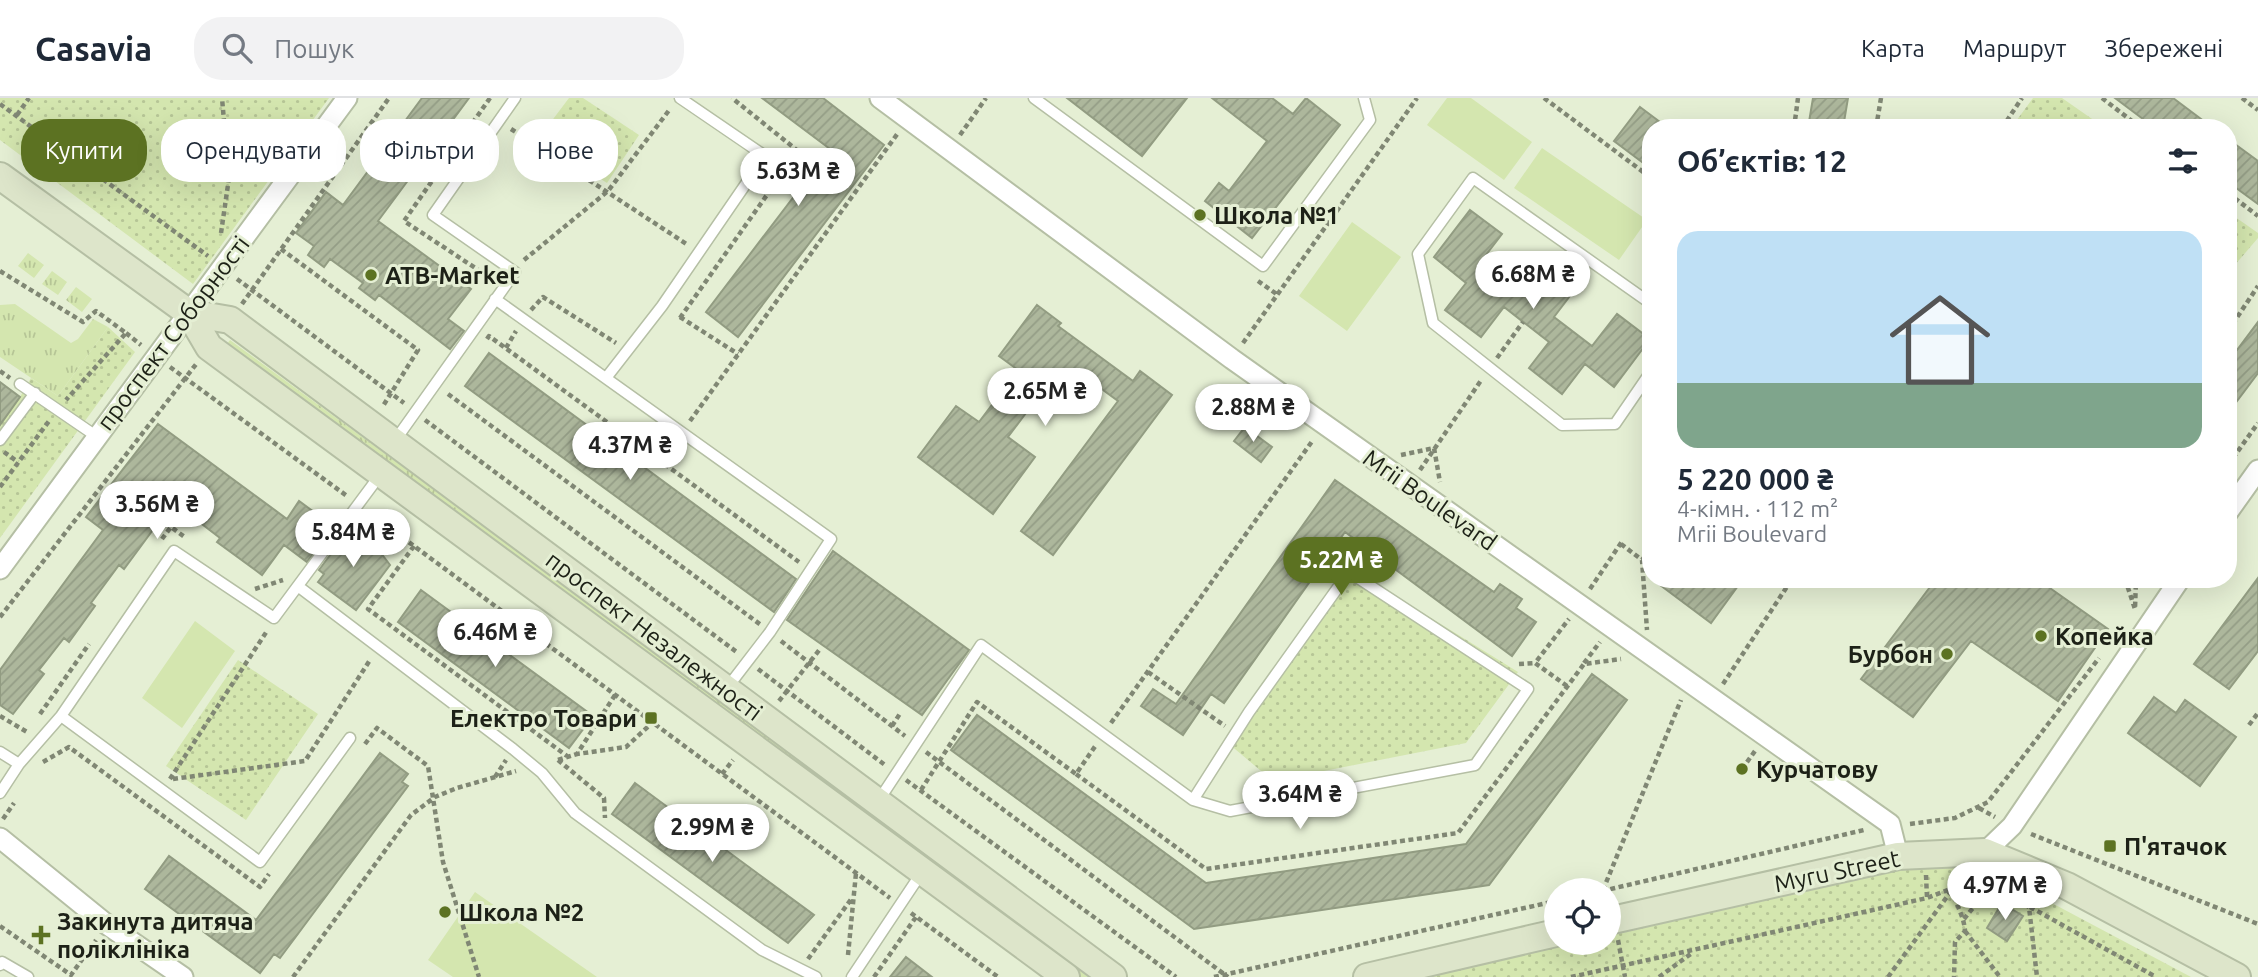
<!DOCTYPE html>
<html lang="uk">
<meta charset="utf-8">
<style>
:root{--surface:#fff;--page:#f2f2f3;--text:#1f2937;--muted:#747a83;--line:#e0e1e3;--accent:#5c7222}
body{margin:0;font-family:Ubuntu,sans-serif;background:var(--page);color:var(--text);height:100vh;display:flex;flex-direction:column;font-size:26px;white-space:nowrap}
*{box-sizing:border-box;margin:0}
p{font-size:23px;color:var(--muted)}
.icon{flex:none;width:38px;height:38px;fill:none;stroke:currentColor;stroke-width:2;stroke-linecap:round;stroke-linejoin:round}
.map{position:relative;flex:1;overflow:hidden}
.side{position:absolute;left:1642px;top:21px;width:595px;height:469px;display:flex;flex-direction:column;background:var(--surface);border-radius:28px;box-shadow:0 7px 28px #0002}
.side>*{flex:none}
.top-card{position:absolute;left:21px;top:21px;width:665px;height:63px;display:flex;gap:14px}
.tools{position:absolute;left:1544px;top:780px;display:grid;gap:14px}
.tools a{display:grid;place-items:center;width:77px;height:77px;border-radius:50%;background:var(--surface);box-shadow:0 7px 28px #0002;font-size:35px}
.price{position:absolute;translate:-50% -60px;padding:0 16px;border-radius:24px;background:#fff;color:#222;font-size:23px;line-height:46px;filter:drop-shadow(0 2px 4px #0008)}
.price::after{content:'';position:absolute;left:50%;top:42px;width:21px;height:16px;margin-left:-10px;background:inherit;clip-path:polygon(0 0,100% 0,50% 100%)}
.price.active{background:var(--accent);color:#fff}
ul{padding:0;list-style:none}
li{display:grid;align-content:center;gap:14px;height:371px;padding:0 35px}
li span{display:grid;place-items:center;height:217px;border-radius:21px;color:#555}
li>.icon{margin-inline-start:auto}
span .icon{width:126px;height:126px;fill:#fffc;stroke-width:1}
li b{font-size:30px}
h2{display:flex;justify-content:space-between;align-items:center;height:84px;padding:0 35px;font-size:30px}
.tag{padding:0 24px;border-radius:28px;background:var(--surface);box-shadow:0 7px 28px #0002;font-size:24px;line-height:63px}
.tag.active{background:var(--accent);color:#fff}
header{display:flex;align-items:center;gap:42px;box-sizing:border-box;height:98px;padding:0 35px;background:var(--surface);border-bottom:2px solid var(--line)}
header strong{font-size:33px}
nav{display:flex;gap:38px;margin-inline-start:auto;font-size:24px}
.search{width:490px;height:63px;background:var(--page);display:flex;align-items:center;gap:18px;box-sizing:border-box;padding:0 24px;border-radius:28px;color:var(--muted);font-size:26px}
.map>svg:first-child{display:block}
.grass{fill:url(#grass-tufts)}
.park{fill:url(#park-dots)}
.pitch{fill:#d4e6af}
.building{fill:url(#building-hatch);stroke:#929c82;stroke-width:2}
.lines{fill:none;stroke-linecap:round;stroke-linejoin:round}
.lane-casing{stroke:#b5bfa4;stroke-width:13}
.street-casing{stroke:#b5bfa4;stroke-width:23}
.secondary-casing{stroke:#b5bfa4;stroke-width:30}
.path{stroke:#808774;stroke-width:4.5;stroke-dasharray:5 3.5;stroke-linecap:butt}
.lane{stroke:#fff;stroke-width:10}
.street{stroke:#fff;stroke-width:19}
.secondary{stroke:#dde5ca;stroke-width:26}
.poi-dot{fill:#5c7222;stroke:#e5efd4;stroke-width:2.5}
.labels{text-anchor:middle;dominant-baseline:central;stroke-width:6;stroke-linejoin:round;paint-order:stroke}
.poi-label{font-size:24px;font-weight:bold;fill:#1d2117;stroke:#e5efd4;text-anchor:start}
.street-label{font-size:24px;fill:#1d2117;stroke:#e5efd4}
</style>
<header>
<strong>Casavia</strong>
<div class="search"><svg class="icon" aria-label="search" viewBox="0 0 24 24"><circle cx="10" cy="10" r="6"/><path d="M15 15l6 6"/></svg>Пошук</div>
<nav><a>Карта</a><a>Маршрут</a><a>Збережені</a></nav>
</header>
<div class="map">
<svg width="2258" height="879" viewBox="0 0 2258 879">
<defs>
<pattern id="grass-tufts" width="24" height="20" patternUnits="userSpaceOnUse" patternTransform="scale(1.75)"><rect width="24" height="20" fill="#d4e6af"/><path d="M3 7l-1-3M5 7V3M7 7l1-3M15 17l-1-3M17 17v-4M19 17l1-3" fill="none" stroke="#b6c596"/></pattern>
<pattern id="park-dots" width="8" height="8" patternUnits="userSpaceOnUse" patternTransform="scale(1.75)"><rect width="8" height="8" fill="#d4e6af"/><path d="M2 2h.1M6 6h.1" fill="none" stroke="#b6c596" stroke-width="1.8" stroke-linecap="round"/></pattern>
<pattern id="building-hatch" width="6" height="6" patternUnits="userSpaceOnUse" patternTransform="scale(1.75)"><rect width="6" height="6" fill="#adb79c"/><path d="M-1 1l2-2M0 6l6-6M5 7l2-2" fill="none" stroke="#949d86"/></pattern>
</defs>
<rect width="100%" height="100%" fill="#e5efd4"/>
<path class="grass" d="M28,155L44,167L34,180L18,168Z
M52,173L67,184L58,197L42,186Z
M76,189L92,201L82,214L66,202Z
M15,206L71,245L78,241L93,221L108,229L58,298L0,259V207Z
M230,242L1098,879H1081L224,250Z"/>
<path class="park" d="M0,0H329L193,186L0,42Z
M569,0H583L639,37L607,85L538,41Z
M2033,0H2062L2105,30H2011Z
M2228,114L2258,135V140L2228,175Z
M108,229L135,254L0,440V284L20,299L31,280L58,298Z
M1349,469L1518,574L1466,645L1273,683L1229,646Z
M238,562L318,616L246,722L166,668Z
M1941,767L1997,776L2191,879H1424L1574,845H1608V838L1914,769Z"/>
<path class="pitch" d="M1447,0H1471L1532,44L1504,82L1427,27Z
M1542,50L1647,122L1619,162L1514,90Z
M1352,124L1401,159L1347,233L1299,198Z
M195,523L235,553L182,630L142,600Z
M475,794L597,879H453L428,862Z"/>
<path class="building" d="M422,0H469L378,123L471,191L448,221L464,233L450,251L379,197L375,202L359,190L363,185L330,161L324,169L308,157L314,148L296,135L326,94L343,107Z
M762,0H823L884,47L738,239L706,214L830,51Z
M1067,0H1187L1142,58Z
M1212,0H1272L1293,16L1306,0L1340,27L1252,140L1205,103L1219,85L1229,93L1267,43Z
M1813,0H1848L1843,30H1808Z
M2115,0H2173L2213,30H2155Z
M1640,9L1668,30H1650V70L1614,43Z
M2228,41L2258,63V106L2228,84Z
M1470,112L1502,136L1479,166L1518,196L1542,164L1576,190L1554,219L1592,248L1617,216L1650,241L1614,289L1585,266L1562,296L1529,270L1549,244L1504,209L1481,239L1445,212L1466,185L1434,159Z
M1037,207L1061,225L1058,228L1133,283L1140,273L1172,297L1053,457L1021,433L1118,303L1092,284L1071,311L1044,291L1008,339L1035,359L993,416L918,359L956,308L979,324L1018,272L999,258Z
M2258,224V275L2228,315V264Z
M489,255L796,481L774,514L465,288Z
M0,284L20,299L0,327Z
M158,326L287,421L299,403L333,428L307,464L284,447L262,477L217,444L220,440L190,417L186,422L169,410L124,471L119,467L91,505L95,508L69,544L64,540L39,572L44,576L13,616L0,607V572L103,432L86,419Z
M1245,329L1272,349L1261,364L1234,343Z
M1335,382L1494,494L1500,486L1522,501L1516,510L1536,524L1512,558L1345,434L1224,605L1211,596L1183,637L1141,608L1153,591L1176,606Z
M350,430L374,446L390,467L356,512L318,484L324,476L319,472Z
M833,453L969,552L922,617L787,522Z
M2258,480V553L2229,591L2194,566Z
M1652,481H1743L1711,525Z
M1936,481H2037L2108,531L2058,603L1971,543L1913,619L1861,581Z
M421,492L593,618L569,650L398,524Z
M1592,576L1627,602L1489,787L1194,831L951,652L977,617L1206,785L1466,746Z
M2154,599L2176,615L2185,602L2236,639L2200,688L2128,635Z
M380,655L408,676L402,684L408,688L280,860L274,856L260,875L145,791L169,758L256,822Z
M635,685L814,817L788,845L612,716Z
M2002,805L2023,818L2007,843L1987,830Z
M906,859L932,879H890Z"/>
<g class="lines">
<defs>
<path id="lane" d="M1034,0L1263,168L1370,22L1364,0
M495,201L831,441L770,534L727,590
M1650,205L1473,80L1418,156L1433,225L1562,327L1615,326L1650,275
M606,280L662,208L765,58L680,0
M20,286L96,338
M0,342L35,295
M394,344L515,174L433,117L515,0
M299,489L513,651L542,675L575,715L762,852L816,879
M61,618L260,764L350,640
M0,654L19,666L61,618L174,453L274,520L380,377
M0,695L19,666
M879,702L981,547L1193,702L1230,713L1475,667L1528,591L1349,474L1249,614L1193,702
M0,867L2,864L28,879
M852,879L922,774"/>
<path id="street" d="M880,0L1232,261L1890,726L1898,758
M2228,414L2258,372
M0,471L347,0
M0,740L106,826L183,879
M1985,754L2012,728L2180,481"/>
<path id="secondary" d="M0,78L189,215L209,249L1066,879
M189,215L230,222L1113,879
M1608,823L1898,758L1985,754L2067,788L2237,879
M1367,879L1556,835"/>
</defs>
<use href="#lane" class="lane-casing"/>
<use href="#street" class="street-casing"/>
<use href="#secondary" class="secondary-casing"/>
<path class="path" d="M490,0L404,123L492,181
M1544,0L1650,79
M2102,0L2141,30
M2242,0L2258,12
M0,6L208,158
M17,17L29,0
M1794,30L1798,0
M1876,30L1881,0
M2002,30L2022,0
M511,31L688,147
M960,37L986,0
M2228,95L2258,118
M221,135L229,80L222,0
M281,151L418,252L383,308
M524,162L608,93L670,11
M0,173L83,224L96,213L126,235L66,302
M237,181L404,305
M1258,183L1278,197
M242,206L389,0
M531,212L543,199L616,245
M680,219L738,256
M680,220L798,53L732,0
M2228,233L2258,188
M126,235L141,247
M487,241L489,238L799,464
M1243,245L1417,0
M506,250L516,233
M1497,260L1523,224
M170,269L347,398
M0,273L10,280
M448,296L761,527
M425,322L738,555
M690,323L898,35
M4,354L18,364
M1401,357L1434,350L1440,384
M659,362L674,344
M2228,367L2258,325
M1420,372L1482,281
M0,389L49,323
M368,414L890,800
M382,424L391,411
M162,441L171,429L186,440
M1621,446L1642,462L1647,532
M414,448L368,511L567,658
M1642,462L1650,452
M2125,481L2135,511L2136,481
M255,491L283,482
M1590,491L1623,442
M0,519L197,265
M781,543L905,638
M1584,565L1600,544
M1519,566L1535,565
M758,571L885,667
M1148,574L1225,628
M1723,586L1792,481
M1567,588L1535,565L1569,521
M615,597L577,656L626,649L653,624
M779,603L820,551
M40,616L89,546
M0,618L27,634
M1111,625L1313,342
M2249,627L2258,615
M892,628L901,614
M365,646L377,630L428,668L443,764L479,879
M926,654L1228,879
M558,662L604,700L605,720
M558,662L577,656
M43,664L69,649L260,789L269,776
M1742,671L1755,653
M722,676L733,662
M1076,676L1206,771L1458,735L1584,566L1621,561
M495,679L506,662
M170,681L267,533
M173,681L305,663L370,562
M906,682L1176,879
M921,692L977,604L1076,676L1096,647
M1979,710L1995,719
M3,721L14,705
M1910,726L1955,720L1988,704L2099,560
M2031,736L2258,826
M1926,777L1927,800
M1953,790C1955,807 1964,817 1965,833L1955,844L1954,879
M1603,792L1681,602
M1602,793L1864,732
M2030,809L2156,879
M911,815L998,879
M1964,821L1985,795
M0,828L71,877L96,842
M1965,833L2000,879
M1618,842L1625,879
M848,857L856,775
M808,861L852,800
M293,879L411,717L435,699L457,690L516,673
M874,879L916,819
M1214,879L1556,803
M1571,879L1927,800L1953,790L2000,794L2029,809L2037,879
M1659,879L1692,855
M1888,879L1952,792"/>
<use href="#lane" class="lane"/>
<use href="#street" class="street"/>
<use href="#secondary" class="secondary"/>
</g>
<g class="poi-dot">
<circle cx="1200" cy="117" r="7"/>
<circle cx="371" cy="177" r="7"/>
<circle cx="2041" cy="538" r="7"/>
<circle cx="1947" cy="556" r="7"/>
<rect x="644" y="613" width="14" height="14" rx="3.5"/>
<circle cx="1742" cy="671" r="7"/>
<rect x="2103" y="741" width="14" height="14" rx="3.5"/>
<circle cx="445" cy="814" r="7"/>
<path d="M37.5 826.5h7v7h7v7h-7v7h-7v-7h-7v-7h7z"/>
</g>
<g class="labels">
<g class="poi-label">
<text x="1214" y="117">Школа №1</text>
<text x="385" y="177">ATB-Market</text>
<text x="2055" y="538">Копейка</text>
<text x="1933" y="556" text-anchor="end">Бурбон</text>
<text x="637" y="620" text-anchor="end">Електро Товари</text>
<text x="1756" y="671">Курчатову</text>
<text x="2124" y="748">П'ятачок</text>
<text x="459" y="814">Школа №2</text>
<text x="57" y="823">Закинута дитяча<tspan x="57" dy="28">поліклініка</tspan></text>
</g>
<g class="street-label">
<text transform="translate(173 235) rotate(-53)">проспект Соборності</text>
<text transform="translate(1430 402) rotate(35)">Mrii Boulevard</text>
<text transform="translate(654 538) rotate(37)">проспект Незалежності</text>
<text transform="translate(1837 773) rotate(-12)">Myru Street</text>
</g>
</g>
</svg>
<div class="tools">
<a><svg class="icon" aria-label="locate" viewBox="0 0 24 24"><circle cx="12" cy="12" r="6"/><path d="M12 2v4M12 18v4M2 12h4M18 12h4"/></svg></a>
</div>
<b class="price" style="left:798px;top:110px">5.63M ₴</b>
<b class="price" style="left:1533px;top:213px">6.68M ₴</b>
<b class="price" style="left:1045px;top:330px">2.65M ₴</b>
<b class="price" style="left:1253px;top:346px">2.88M ₴</b>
<b class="price" style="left:630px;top:384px">4.37M ₴</b>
<b class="price" style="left:157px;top:443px">3.56M ₴</b>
<b class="price" style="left:353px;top:471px">5.84M ₴</b>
<b class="price active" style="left:1341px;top:499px">5.22M ₴</b>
<b class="price" style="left:495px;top:571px">6.46M ₴</b>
<b class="price" style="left:1300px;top:733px">3.64M ₴</b>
<b class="price" style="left:712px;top:766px">2.99M ₴</b>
<b class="price" style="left:2005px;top:824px">4.97M ₴</b>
<div class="top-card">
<a class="tag active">Купити</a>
<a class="tag">Орендувати</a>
<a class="tag">Фільтри</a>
<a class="tag">Нове</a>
</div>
<section class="side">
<h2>Об’єктів: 12<svg class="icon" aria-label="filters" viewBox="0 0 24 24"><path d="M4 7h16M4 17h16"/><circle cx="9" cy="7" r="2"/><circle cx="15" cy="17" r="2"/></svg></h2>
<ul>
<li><span style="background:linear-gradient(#bfe0f5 70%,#7fa58c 0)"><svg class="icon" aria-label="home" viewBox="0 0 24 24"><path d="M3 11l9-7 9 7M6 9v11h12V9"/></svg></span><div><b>5 220 000 ₴</b><p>4-кімн. · 112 m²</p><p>Mrii Boulevard</p></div></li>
</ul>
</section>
</div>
